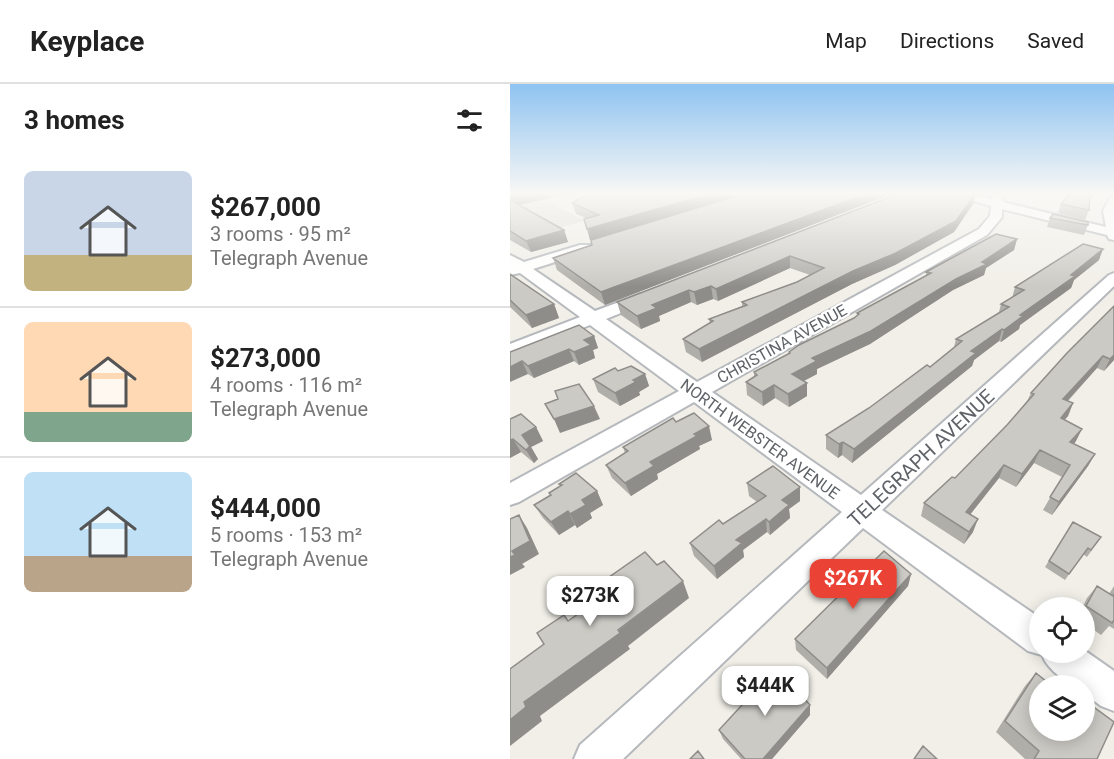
<!DOCTYPE html>
<meta charset="utf-8">
<style>
:root{--surface:#fff;--page:#f6f6f6;--text:#222;--muted:#767676;--line:#e0e0e0;--accent:#ea4335}
body{margin:0;font-family:Roboto,sans-serif;background:var(--page);color:var(--text);height:100vh;display:flex;flex-direction:column;font-size:22px;white-space:nowrap}
*{box-sizing:border-box;margin:0}
p{font-size:20px;color:var(--muted)}
.icon{flex:none;width:33px;height:33px;fill:none;stroke:currentColor;stroke-width:2;stroke-linecap:round;stroke-linejoin:round}
.map{position:relative;flex:1;overflow:hidden}
.side{display:flex;flex-direction:column;background:var(--surface);width:510px}
.side>*{flex:none}
.buttons{position:absolute;left:519px;top:513px;display:grid;gap:12px}
.buttons a{display:grid;place-items:center;width:66px;height:66px;border-radius:50%;background:var(--surface);box-shadow:0 3px 15px #0003;font-size:30px}
.price{position:absolute;translate:-50% -51px;padding:0 14px;border-radius:12px;background:#fff;color:#222;font-size:20px;line-height:39px;filter:drop-shadow(0 2px 3px #0008)}
.price::after{content:'';position:absolute;left:50%;top:36px;width:18px;height:14px;margin-left:-9px;background:inherit;clip-path:polygon(0 0,100% 0,50% 100%)}
.price.selected{background:var(--accent);color:#fff}
ul{padding:0;list-style:none}
li{display:flex;align-items:center;gap:18px;height:150px;padding:0 24px}
li+li{border-top:2px solid var(--line)}
li span{display:grid;place-items:center;flex:none;width:168px;height:120px;border-radius:9px;color:#555}
li>.icon{margin-inline-start:auto}
span .icon{width:72px;height:72px;fill:#fffc;stroke-width:1}
li b{font-size:26px}
h2{display:flex;justify-content:space-between;align-items:center;height:72px;padding:0 24px;font-size:26px}
header{display:flex;align-items:center;gap:36px;box-sizing:border-box;height:84px;padding:0 30px;background:var(--surface);border-bottom:2px solid var(--line)}
header strong{font-size:28px}
nav{display:flex;gap:33px;margin-inline-start:auto;font-size:21px}
main{display:flex;flex:1;min-height:0}
.map>svg:first-child{display:block}
.education{fill:#e1ded6}
.lines{fill:none;stroke-linecap:round;stroke-linejoin:round}
.minor-casing{stroke:#b5b8bc;stroke-width:4}
.minor{fill:#fff;fill-rule:evenodd}
.wall{fill:#afaea9}
.shaded-wall{fill:#8f8d8a}
.building{fill:#cccac5;stroke:#8f8d8a;stroke-width:1.5}
.labels{text-anchor:middle;dominant-baseline:central;stroke-width:4.5;stroke-linejoin:round;paint-order:stroke}
.street-label{font-size:16px;fill:#5f6368;stroke:#fff}
.near-street-label{font-size:20px;fill:#5f6368;stroke:#fff}
</style>
<header>
<strong>Keyplace</strong>
<nav><a>Map</a><a>Directions</a><a>Saved</a></nav>
</header>
<main>
<section class="side">
<h2>3 homes<svg class="icon" aria-label="filters" viewBox="0 0 24 24"><path d="M4 7h16M4 17h16"/><circle cx="9" cy="7" r="2"/><circle cx="15" cy="17" r="2"/></svg></h2>
<ul>
<li><span style="background:linear-gradient(#c9d6e8 70%,#c2b280 0)"><svg class="icon" aria-label="home" viewBox="0 0 24 24"><path d="M3 11l9-7 9 7M6 9v11h12V9"/></svg></span><div><b>$267,000</b><p>3 rooms · 95 m²</p><p>Telegraph Avenue</p></div></li>
<li><span style="background:linear-gradient(#ffd9b3 75%,#7fa58c 0)"><svg class="icon" aria-label="home" viewBox="0 0 24 24"><path d="M3 11l9-7 9 7M6 9v11h12V9"/></svg></span><div><b>$273,000</b><p>4 rooms · 116 m²</p><p>Telegraph Avenue</p></div></li>
<li><span style="background:linear-gradient(#bfe0f5 70%,#b9a48a 0)"><svg class="icon" aria-label="home" viewBox="0 0 24 24"><path d="M3 11l9-7 9 7M6 9v11h12V9"/></svg></span><div><b>$444,000</b><p>5 rooms · 153 m²</p><p>Telegraph Avenue</p></div></li>
</ul>
</section>
<div class="map">
<svg width="604" height="675" viewBox="0 0 604 675">
<rect width="100%" height="100%" fill="#f1efe8"/>
<path class="education" d="M0,109H23L75,137L0,156Z"/>
<g class="lines">
<defs>
<path id="minor" d="M438,109H455L482,115L483,109H493V118L596,143L593,127L600,114L604,113V156L599,155L597,151L492,125V133L477,151L202,308L351,411L599,191L604,189V202L372,426L530,534V568H574V566L604,587V627L591,622L574,609V602C558,602 538,586 532,571L518,567L353,444L113,675H64L70,661L332,428L184,318L9,418L0,421V399L169,307L80,241L0,273V260L70,233L10,189L0,191V171L14,178L70,161H80L82,164L80,167L23,185L85,227L131,210H143L145,213L143,216L96,235L187,298L469,145L480,132L481,122Z"/>
</defs>
<use href="#minor" class="minor-casing"/>
<use href="#minor" class="minor"/>
</g>
<path class="wall" d="M0,109H61L9,121L54,146L58,158L21,168L0,156Z
M78,109H384L95,221L47,186L43,174L82,161L158,132L80,156L76,134L66,130L62,119Z
M562,109H587L580,115L579,126L575,136L548,129L551,120Z
M465,110L463,120L444,148L385,181L342,200L192,278L176,268L173,255L200,239L199,235L232,222V218L287,198L300,191L280,184L208,217L203,215L187,221L181,218L149,232L150,237L131,245L111,231L107,218Z
M540,134L578,141L574,151L537,143Z
M507,155L504,166L476,184L474,191L443,206L360,260L307,285V290L294,297L297,312L279,323L265,314L253,322L237,311L236,298L244,293V288L279,270V268L344,234L347,232V229L416,192V188Z
M589,176L564,196L561,204L510,241L509,245L491,258L489,257L464,276L462,282L342,379L332,371L328,374L316,365V351L359,324L420,283L444,263L446,255L489,228L491,220L502,214L505,203Z
M0,190L44,220L49,234L22,244L0,223Z
M604,222V276L594,287L587,284L558,317L563,319L558,332L554,336L566,357L564,360L585,370L578,382L542,431L533,426L552,393L524,379L506,403L489,394L460,430L463,448L454,460L411,432L414,419L445,394L497,341L517,317L521,309Z
M84,252L88,264L83,266L85,274L69,281L64,277L24,294L18,290L0,268Z
M108,287L135,290L139,302L129,308L130,311L110,322L88,308L83,295Z
M0,335L26,343L33,357L21,363L28,375L24,379L11,368L0,374Z
M166,338L202,356L189,362L190,365L147,390L148,395L121,412L102,394L96,381L115,369L113,363Z
M237,399L290,417L279,425L280,434L260,451L257,448L233,466L234,473L207,495L184,472L180,459L213,440L247,418L239,412Z
M49,400L87,407L93,421L80,429L82,434L67,444L65,441L49,451L33,434L24,421L40,411L39,409L50,402Z
M563,438L591,453L577,473L573,470L555,496L535,483Z
M401,490L398,502L317,595L286,566L285,555Z
M587,502L599,510L604,502V545L599,542L591,551L574,539V524H572L577,514Z
M526,589L587,675H515L486,648L515,602Z
M300,631L262,675H231L213,655L209,646Z"/>
<path class="shaded-wall" d="M14,109H61L0,123V112Z
M203,109H237L80,156L77,145Z
M359,109H384L95,221L91,208Z
M580,109H587L577,117Z
M465,110L463,120L444,148L385,181L342,200L192,278L189,265Z
M54,146L58,158L21,168L16,157Z
M507,155L504,166L476,184L474,191L443,206L360,260L307,285V290L282,303V290L302,274L472,178Z
M593,165L589,176L564,196L561,204L510,241L509,245L491,258L494,246L510,231Z
M280,172V184L208,217L206,205Z
M201,202L203,215L187,221L184,208Z
M179,206L181,218L149,232L150,237L131,245L127,232L142,221Z
M44,220L49,234L22,244L16,231Z
M492,245L489,257L464,276L462,282L342,379L344,365L461,267Z
M84,252L88,264L83,266L85,274L69,281L64,268L74,256Z
M59,265L64,277L24,294L18,282Z
M604,271V276L594,287L600,275Z
M593,272L587,284L548,327L553,315Z
M12,277L18,290L0,298V283Z
M135,290L139,302L129,308L130,311L110,322L105,309L123,296Z
M297,299V312L279,323L278,310Z
M264,301L265,314L253,322L252,308Z
M563,319L558,332L545,347L551,334Z
M84,322L90,335L50,349L44,335Z
M199,342L202,356L189,362L190,365L147,390L148,395L121,412L115,399L140,378L184,350Z
M26,343L33,357L21,363L28,375L24,379L16,366L12,351Z
M572,345L566,357L554,371L560,358Z
M3,355L11,368L0,374V356Z
M333,358L332,371L328,374L329,360Z
M530,366L524,379L506,403L512,390Z
M585,370L578,382L542,431L549,418Z
M494,381L489,394L452,441L456,428Z
M290,403V417L279,425L280,434L260,451L259,438L272,416Z
M87,407L93,421L80,429L82,434L67,444L60,430L72,416Z
M58,427L65,441L49,451L41,438Z
M9,431L17,444L29,470L12,480L2,467Z
M256,435L257,448L233,466L234,473L207,495L204,482L226,456Z
M468,435L463,448L454,460L459,448Z
M5,471L15,483L0,491V473Z
M401,490L398,502L317,595V584Z
M173,497L179,514L118,562L120,565L30,632L32,637L0,662V636L14,618Z
M300,621V631L262,675H253Z"/>
<path class="building" d="M0,109H14L0,112Z
M78,109H203L77,145L74,135L89,131L62,119Z
M236,109H359L91,208L43,174L82,161L81,156Z
M390,109H461L465,110L446,137L386,169L343,187L189,265L173,255L203,237L199,235L237,221L232,218L287,198L314,184L280,172L206,205L201,202L184,208L179,206L142,221L147,224L127,232L107,218Z
M564,109H580L579,126L551,120L559,111Z
M0,116L54,146L16,157L0,147Z
M543,130L578,138V141L540,134Z
M486,150L507,155L472,178L477,180L446,195L361,247L302,274L307,277L282,290L297,299L278,310L264,301L252,308L236,298L247,291L244,288L280,269L279,268L289,261L344,234L349,230L347,229L421,189L416,188Z
M573,160L593,165L561,191L565,192L510,231L513,232L494,246L492,245L461,267L466,269L344,365L333,358L329,360L316,351L359,324L417,281L420,283L452,257L446,255L499,223L491,220L514,206L505,203Z
M0,190L44,220L16,231L0,216Z
M604,222V271L600,275L593,272L553,315L563,319L551,334L572,345L560,358L585,370L549,418L540,413L560,381L530,366L512,390L494,381L456,428L468,435L459,448L414,419L442,393L445,394L497,341L524,310L521,309L557,269Z
M69,241L84,252L74,256L81,261L64,268L59,265L18,282L12,277L0,283V268Z
M121,282L135,290L123,296L126,298L105,309L83,295L105,284L108,287Z
M69,300L84,322L44,335L35,320L48,315L45,307Z
M184,329L199,342L184,350L187,352L140,378L144,382L115,399L96,381L118,367L113,363L163,334L166,338Z
M11,330L26,343L12,351L20,362L16,366L3,355L0,356V335Z
M263,382L290,403L272,416L279,421L259,438L256,435L226,456L232,459L204,482L180,459L209,436L213,440L256,412L237,399Z
M66,389L87,407L72,416L76,421L60,430L58,427L41,438L24,421L41,411L39,409L52,401L49,400Z
M9,431L20,457L2,467L5,471L0,473V435Z
M563,438L591,453L581,466L578,464L559,490L539,477Z
M374,467L401,490L317,584L285,555Z
M135,468L147,481L154,477L173,497L108,546L110,549L14,618L16,623L0,636V585L34,560L27,549L54,531L58,537L103,505L95,496Z
M587,502L603,512L604,510V536L602,539L576,522Z
M266,584L300,621L253,675H235L209,646Z
M526,589L542,602H530V646H574V616L604,638L587,675H524L529,667L495,637Z
M413,662L427,675H404Z
M188,667L194,675H180Z"/>
<linearGradient id="sky" x2="0" y2="1"><stop stop-color="#8fc3f1"/><stop offset="0.54" stop-color="#f9f8f5"/><stop offset="1" stop-color="#f9f8f5" stop-opacity="0"/></linearGradient>
<rect width="604" height="203" fill="url(#sky)"/>
<g class="labels">
<g class="street-label">
<text transform="translate(272 260) rotate(-29)">CHRISTINA AVENUE</text>
<text transform="translate(250 355) rotate(36)">NORTH WEBSTER AVENUE</text>
</g>
<g class="near-street-label">
<text transform="translate(411 374) rotate(-43)">TELEGRAPH AVENUE</text>
</g>
</g>
</svg>
<div class="buttons">
<a><svg class="icon" aria-label="locate" viewBox="0 0 24 24"><circle cx="12" cy="12" r="6"/><path d="M12 2v4M12 18v4M2 12h4M18 12h4"/></svg></a>
<a><svg class="icon" aria-label="layers" viewBox="0 0 24 24"><path d="M12 4l9 5-9 5-9-5zM3 14l9 5 9-5"/></svg></a>
</div>
<b class="price selected" style="left:343px;top:526px">$267K</b>
<b class="price" style="left:80px;top:543px">$273K</b>
<b class="price" style="left:255px;top:633px">$444K</b>
</div>
</main>
